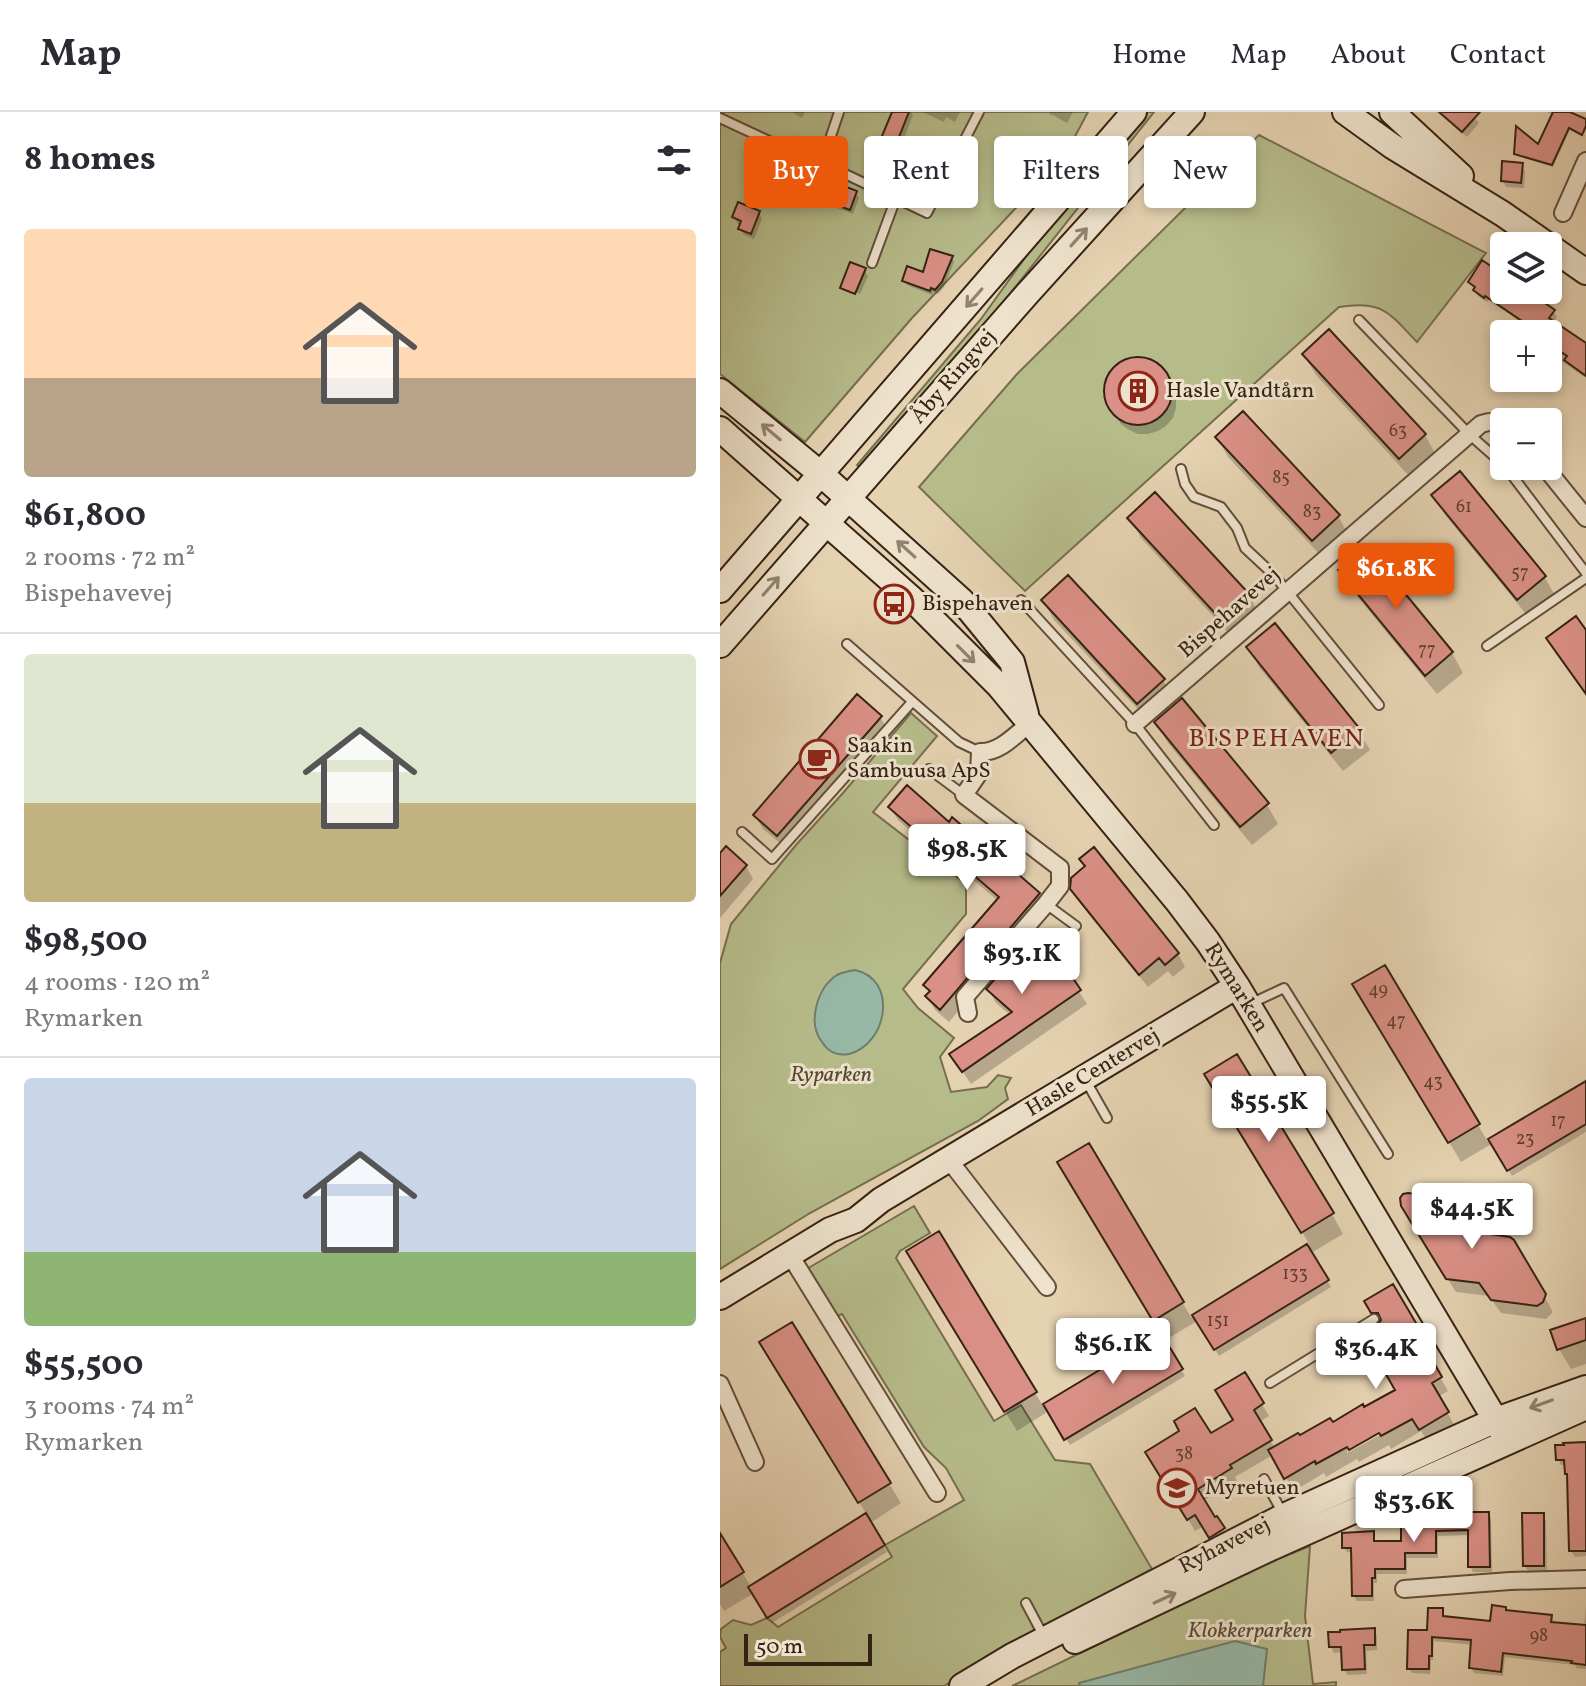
<!DOCTYPE html>
<meta charset="utf-8">
<style>
:root{--surface:#fff;--page:#f2f2f3;--text:#2b2b33;--muted:#7c7c81;--line:#e1e1e2;--accent:#ea580c}
body{margin:0;font-family:Vollkorn,serif;background:var(--page);color:var(--text);height:100vh;display:flex;flex-direction:column;font-size:30px;white-space:nowrap}
*{box-sizing:border-box;margin:0}
p{font-size:26px;color:var(--muted)}
.icon{flex:none;width:44px;height:44px;fill:none;stroke:currentColor;stroke-width:2;stroke-linecap:round;stroke-linejoin:round}
.map{position:relative;flex:1;overflow:hidden}
.panel{display:flex;flex-direction:column;background:var(--surface);width:720px}
.panel>*{flex:none}
.top-card{position:absolute;left:24px;top:24px;width:722px;height:72px;display:flex;gap:16px}
.buttons{position:absolute;left:770px;top:120px;display:grid;gap:16px}
.buttons a{display:grid;place-items:center;width:72px;height:72px;border-radius:8px;background:var(--surface);box-shadow:0 4px 12px #0003;font-size:40px}
.scale{position:absolute;left:24px;bottom:20px;width:128px;box-sizing:border-box;padding-left:8px;border:4px solid #362214;border-top:0;font-size:22px;line-height:28px;white-space:nowrap;color:#362214;-webkit-text-stroke:6px #eee2cc;paint-order:stroke}
.price{position:absolute;translate:-50% -68px;padding:0 18px;border-radius:8px;background:#fff;color:#222;font-size:26px;line-height:52px;filter:drop-shadow(0 2px 4px #0008)}
.price::after{content:'';position:absolute;left:50%;top:48px;width:24px;height:18px;margin-left:-12px;background:inherit;clip-path:polygon(0 0,100% 0,50% 100%)}
.price.current{background:var(--accent);color:#fff}
ul{padding:0;list-style:none}
li{display:grid;align-content:center;gap:16px;height:424px;padding:0 24px}
li+li{border-top:2px solid var(--line)}
li span{display:grid;place-items:center;height:248px;border-radius:8px;color:#555}
li>.icon{margin-inline-start:auto}
span .icon{width:144px;height:144px;fill:#fffc;stroke-width:1}
li b{font-size:34px}
h2{display:flex;justify-content:space-between;align-items:center;height:96px;padding:0 24px;font-size:34px}
.tag{padding:0 28px;border-radius:8px;background:var(--surface);box-shadow:0 4px 12px #0003;font-size:28px;line-height:72px}
.tag.current{background:var(--accent);color:#fff}
header{display:flex;align-items:center;gap:48px;box-sizing:border-box;height:112px;padding:0 40px;background:var(--surface);border-bottom:2px solid var(--line)}
header strong{font-size:38px}
nav{display:flex;gap:44px;margin-inline-start:auto;font-size:28px}
main{display:flex;flex:1;min-height:0}
.map>svg:first-child{display:block}
.green{fill:#b6bb8a;stroke:#766e4f;stroke-width:2}
.water{fill:#97b8a7;stroke:#707c6c;stroke-width:2}
.shadow{fill:#0003;fill-rule:evenodd}
.building{fill:#da9086;stroke:#362214;stroke-width:2}
.lines{fill:none;stroke-linecap:round;stroke-linejoin:round}
.lane-casing{stroke:#624e3b;stroke-width:12}
.street-casing{stroke:#624e3b;stroke-width:20}
.secondary-casing{stroke:#362214;stroke-width:28}
.lane{stroke:#eee2cc;stroke-width:8}
.street{stroke:#eee2cc;stroke-width:16}
.secondary{stroke:#eee2cc;stroke-width:24}
.oneway{stroke:#928270}
.labels{text-anchor:middle;dominant-baseline:central;stroke-width:6;stroke-linejoin:round;paint-order:stroke}
.number-label{font-size:18px;fill:#5f3e30}
.street-label{font-size:22px;fill:#362214;stroke:#eee2cc}
.poi-label{font-size:22px;fill:#362214;stroke:#eee2cc;text-anchor:start}
.park-label{font-size:22px;font-style:italic;fill:#564832;stroke:#eee2cc}
.quarter-label{font-size:26px;letter-spacing:2px;fill:#7a1f14;stroke:#eee2cc}
</style>
<header>
<strong>Map</strong>
<nav><a>Home</a><a>Map</a><a>About</a><a>Contact</a></nav>
</header>
<main>
<section class="panel">
<h2>8 homes<svg class="icon" aria-label="filters" viewBox="0 0 24 24"><path d="M4 7h16M4 17h16"/><circle cx="9" cy="7" r="2"/><circle cx="15" cy="17" r="2"/></svg></h2>
<ul>
<li><span style="background:linear-gradient(#ffd9b3 60%,#b9a48a 0)"><svg class="icon" aria-label="home" viewBox="0 0 24 24"><path d="M3 11l9-7 9 7M6 9v11h12V9"/></svg></span><div><b>$61,800</b><p>2 rooms · 72 m²</p><p>Bispehavevej</p></div></li>
<li><span style="background:linear-gradient(#dfe7d0 60%,#c2b280 0)"><svg class="icon" aria-label="home" viewBox="0 0 24 24"><path d="M3 11l9-7 9 7M6 9v11h12V9"/></svg></span><div><b>$98,500</b><p>4 rooms · 120 m²</p><p>Rymarken</p></div></li>
<li><span style="background:linear-gradient(#c9d6e8 70%,#8fb573 0)"><svg class="icon" aria-label="home" viewBox="0 0 24 24"><path d="M3 11l9-7 9 7M6 9v11h12V9"/></svg></span><div><b>$55,500</b><p>3 rooms · 74 m²</p><p>Rymarken</p></div></li>
</ul>
</section>
<div class="map">
<svg width="866" height="1574" viewBox="0 0 866 1574">
<rect width="100%" height="100%" fill="#e5d2b1"/>
<filter id="stains"><feTurbulence type="fractalNoise" baseFrequency=".0025" numOctaves="4"/><feColorMatrix values="0 0 0 0 .2 0 0 0 0 .09 0 0 0 0 .02 0 0 0 .5 -.17"/></filter>
<radialGradient id="worn" r=".72"><stop offset=".6" stop-color="#630" stop-opacity="0"/><stop offset="1" stop-color="#630" stop-opacity=".3"/></radialGradient>
<path class="green" d="M0,0H368L344,45L192,206L85,330L0,262Z
M428,0H434L266,212L140,355L137,353L261,207L320,125Z
M539,23L766,141L697,230C669,201 663,188 619,195L305,479L199,375L297,262Z
M191,601L217,624L153,700L246,772V802L183,877L198,896L234,926L220,945L231,980L267,975L278,963L291,966L285,976L288,987L258,1009L90,1101L0,1157V851L11,812L76,733L123,681Z
M194,1094L210,1121L180,1139L176,1146L274,1309L301,1293L335,1348L370,1352L432,1457L267,1548L224,1574H0V1540L6,1536L0,1525L1,1517L13,1508L31,1513L47,1506L58,1515L172,1445L165,1433L244,1388L226,1356L204,1335L122,1202L115,1205L85,1158Z
M590,1434L585,1504L593,1572L616,1570V1574H292L533,1457Z"/>
<path class="water" d="M135,858C178,867 168,932 129,942C118,944 108,940 102,930C87,911 97,876 117,863C123,860 129,859 135,858Z
M515,1529L547,1537L543,1574H360L359,1571Z"/>
<path class="shadow" d="M72,0H85L82,6Z
M173,0H191L193,3L183,29L207,40L211,47L204,61L163,42L160,35Z
M202,0H240L235,10L226,5L224,10Z
M329,0H353L347,11L331,2V5Z
M729,0H750L759,11L747,25L732,12L728,6Z
M827,0H846L852,13L833,55L798,44L796,42L818,35L833,3Z
M300,28L315,37L319,43L313,53L298,44L294,38Z
M53,43L57,49L51,69L38,65L34,58Z
M801,52L805,59L804,76L786,75L783,69Z
M136,81L139,86L133,102L103,91L101,96L87,92L84,87Z
M39,101L42,107L34,127L24,123L20,116L22,113L18,112L14,105Z
M232,146L234,150L224,175L218,182L214,180L212,183L187,173L184,169L204,163Z
M144,158L148,164L140,182L125,176V180L122,176Z
M784,165V178H802L833,199L837,205L833,211L866,234V266L828,240V222H818L769,188L767,190L758,184L750,170Z
M584,243L705,323L716,343L691,366L596,263Z
M414,247L424,248L433,251L441,257L453,277L456,286V296L453,306L446,314L438,319L428,322H418L409,318L401,312L389,293L386,283V273L390,263L396,256L404,250Z
M497,325L618,404L629,424L604,447L508,345Z
M740,362L825,466L836,485L810,507L725,403L714,383Z
M410,406L530,486L542,506L516,529L421,426Z
M647,437L732,541L743,561L717,582L632,478L621,459Z
M323,488L443,568L454,588L430,610L334,508Z
M866,521V583L839,546L828,527Z
M528,535L638,618L650,638L623,659L539,555Z
M160,605L168,618L66,736L43,717L35,703Z
M436,611L547,693L558,712L532,733L448,631Z
M170,695L229,713L233,708L319,783L327,796L229,910L215,898L207,884L210,881L205,873L278,789L222,741L219,744L178,708Z
M374,738L458,842L465,855L453,865L448,859L428,875L360,791L352,777L366,756Z
M0,744L26,754L33,767L0,806Z
M344,840L351,854L346,860L367,892L251,972L240,956L290,903L276,891L269,878Z
M664,855L768,1030L866,971V1020L792,1064L773,1031L741,1050L635,873Z
M498,982L612,1102L623,1122L591,1141L611,1175L499,1244L477,1209L444,1229L465,1264L350,1333L329,1299L325,1300L326,1301L297,1319L200,1159L218,1121L323,1294L443,1223L340,1051L368,1034L471,1205L590,1133Z
M691,1108L792,1129L832,1198V1201L826,1207L781,1201L769,1184L736,1180Z
M673,1174L715,1247L711,1249L728,1279L718,1285L735,1314L708,1330L701,1319L671,1337L669,1333L639,1350L637,1347L606,1365L604,1361L574,1379L553,1343L515,1365L517,1369L483,1389L494,1408L496,1406L510,1429L497,1436L484,1414L475,1419L428,1340L490,1324L516,1309L524,1262L549,1304L539,1310L555,1336L644,1298L678,1278L662,1216L646,1189ZM667,1314L669,1318L627,1341V1337Z
M866,1208V1252L851,1257L839,1237L833,1219Z
M71,1212L181,1391L150,1411L167,1440L52,1511L34,1481L4,1499L0,1492V1424L31,1475L147,1403L53,1250Z
M866,1332V1444L855,1445L851,1439L847,1353H841L838,1347Z
M768,1402L771,1407L772,1460H753L750,1454V1423L718,1424V1446H687V1462H657V1471H654V1489H637L634,1484L633,1440H627L624,1435L653,1421L656,1431H683V1404Z
M823,1403L826,1409L827,1460H808L805,1454Z
M866,1494V1557L856,1556L855,1553L785,1545L783,1564L754,1561L751,1556L753,1533L714,1529L713,1548H711L710,1562L692,1561L689,1556L722,1498L725,1506L772,1511L787,1500L831,1505L834,1510L864,1515Z
M654,1518L657,1524V1538L646,1539L647,1562L627,1563L624,1557L623,1540L614,1541L611,1535Z"/>
<path class="building" d="M172,0H189L179,25L209,39L200,56L157,36Z
M719,0H760L742,20Z
M833,0H850L866,7V14L862,23L849,16L832,53L794,42L796,14L818,32Z
M39,37L54,41L48,63L32,59Z
M782,49L803,51L801,71L781,69Z
M98,64L137,79L130,98L100,87L99,92L82,87L86,74L94,76Z
M18,90L40,99L31,122L18,117L21,109L12,105Z
M210,137L233,144L222,170L215,178L211,176L210,179L182,169L187,154L203,160Z
M762,148L784,163V178H806L835,198L829,206L866,231V264L844,248L847,244L828,231V222H821L765,184L764,186L753,178L755,175L748,170Z
M130,150L146,156L135,182L120,176Z
M609,217L706,322L679,347L582,242Z
M384 279a34 34 0 1 1 68 0a34 34 0 1 1-68 0Z
M523,299L620,403L592,429L495,325Z
M740,359L826,464L797,488L711,383Z
M435,380L532,485L504,511L407,406Z
M647,435L733,540L705,564L618,458Z
M348,463L445,567L417,592L321,488Z
M856,504L866,518V582L826,526Z
M555,511L640,617L611,641L526,535Z
M137,582L162,604L57,724L33,703Z
M462,586L549,691L520,715L434,610Z
M187,673L229,710L232,705L320,781L220,898L205,884L210,879L203,873L279,785L214,729L211,732L168,695Z
M6,734L27,753L0,784V741Z
M374,735L459,841L445,853L439,846L419,863L350,777L351,766L365,754L359,747Z
M319,817L345,839L339,846L361,878L242,960L229,942L292,900L266,877Z
M665,853L760,1012L728,1031L632,872Z
M517,942L614,1101L581,1121L484,962Z
M866,969V1012L787,1059L768,1027Z
M369,1031L464,1190L433,1209L337,1050Z
M688,1081L736,1087L757,1120L790,1125L794,1128L826,1182L823,1190L817,1194L771,1188L759,1171L726,1167L681,1094L680,1086L683,1082Z
M219,1119L317,1280L284,1300L186,1139Z
M587,1132L609,1168L494,1238L472,1203Z
M673,1172L709,1233L705,1235L722,1265L712,1271L729,1300L699,1318L692,1307L661,1324L659,1321L629,1338L627,1335L596,1352L595,1349L564,1367L548,1338L578,1321L580,1323L610,1306L613,1310L643,1292L644,1295L675,1278L644,1224L659,1215L658,1213L661,1208L658,1201H651L644,1189Z
M866,1206V1228L837,1238L830,1218Z
M72,1210L171,1371L138,1391L39,1230Z
M441,1221L463,1257L344,1328L323,1292Z
M525,1260L544,1291L534,1298L552,1328L510,1353L512,1356L478,1377L495,1405L497,1404L505,1416L489,1426L475,1403L467,1408L425,1340L459,1319L454,1309L475,1296L491,1321L513,1308L495,1278Z
M866,1330V1439H849L847,1362H845L844,1348H836L835,1333H844L843,1331Z
M694,1400H769L770,1455H748V1418L716,1419V1441H685V1457H655V1466H652V1484H632L631,1436H622V1421L654,1419V1429H681V1402H694Z
M146,1401L165,1433L47,1506L28,1475Z
M802,1401H824V1454H803Z
M0,1421L24,1460L0,1475Z
M772,1493L786,1495V1498L832,1503L831,1510L866,1513V1553L851,1551L852,1549L783,1541L781,1560L749,1556L751,1528L712,1525V1544H709V1557H687L688,1518H707L708,1496H723V1504L770,1509Z
M655,1516V1533H644L645,1557L622,1558L621,1535H609L608,1520H620V1518Z"/>
<g class="lines">
<defs>
<path id="lane" d="M0,6L66,37L102,51L119,0
M102,51L207,101L259,0
M152,151L176,86
M639,208L750,323L784,353
M785,354L866,461
M461,357L465,372L474,385L501,395L517,416L525,436L554,463L659,593
M301,488L415,612L494,713
M127,532L239,630L260,640
M767,534L866,466
M209,657L244,683
M22,720L52,747L192,590
M326,792L356,814
M532,891L564,876L668,1042
M363,969L370,976L387,1006
M550,1271L654,1207
M544,1367L562,1400
M306,1491L324,1525"/>
<path id="street" d="M843,101L866,49
M824,354L866,406
M415,612L761,312C770,309 775,309 784,312
M248,901L245,885L326,792L340,774V756L244,683L259,661L260,640C279,641 294,624 309,612
M229,1048L327,1175
M70,1143L217,1381
M0,1272L35,1350
M684,1477L790,1469L866,1467"/>
<path id="secondary" d="M625,0L672,34L783,102L866,160
M672,0L741,64
M0,279L101,362L242,489L292,550L306,602
M0,317L191,486L279,574L457,789L488,830L517,874L788,1329
M0,478L414,0
M0,533L307,182L472,0
M0,1185L110,1118L136,1108L161,1088L517,874
M355,1529L551,1436L866,1295
M242,1574L292,1544L564,1404L776,1308L866,1276"/>
</defs>
<use href="#lane" class="lane-casing"/>
<use href="#street" class="street-casing"/>
<use href="#secondary" class="secondary-casing"/>
<use href="#lane" class="lane"/>
<use href="#street" class="street"/>
<use href="#secondary" class="secondary"/>
</g>
<defs><path id="oneway-shaft" d="M-6 0H5M1.5-3L5.5 0L1.5 3" fill="none" stroke-width="1.6" stroke-linecap="round" stroke-linejoin="round" transform="scale(2)"/></defs>
<g class="oneway">
<use href="#oneway-shaft" transform="translate(359 125) rotate(-48)"/>
<use href="#oneway-shaft" transform="translate(254 186) rotate(131)"/>
<use href="#oneway-shaft" transform="translate(51 320) rotate(-140)"/>
<use href="#oneway-shaft" transform="translate(186 437) rotate(-138)"/>
<use href="#oneway-shaft" transform="translate(51 474) rotate(-49)"/>
<use href="#oneway-shaft" transform="translate(246 542) rotate(45)"/>
<use href="#oneway-shaft" transform="translate(821 1292) rotate(160)"/>
<use href="#oneway-shaft" transform="translate(445 1486) rotate(-25)"/>
</g>
<defs>
<symbol id="building-ring" viewBox="-11 -11 22 22"><circle r="9.5" fill="#eee2cc" stroke="#8f2418" stroke-width="1.5"/><path d="M-4-6H4V6H1V3H-1V6H-4ZM-2.5-4.3h1.7v1.8h-1.7ZM.8-4.3h1.7v1.8H.8ZM-2.5-1h1.7V.8h-1.7ZM.8-1h1.7V.8H.8Z" fill="#8f2418"/></symbol>
<symbol id="bus-ring" viewBox="-11 -11 22 22"><circle r="9.5" fill="#eee2cc" stroke="#8f2418" stroke-width="1.5"/><path d="M-5-6H5V4H4V6H2V4H-2V6H-4V4H-5ZM-3.5-4V0h7V-4ZM-3.5 1.2v1.5H-2V1.2ZM2 1.2v1.5H3.5V1.2Z" fill="#8f2418"/></symbol>
<symbol id="cafe-ring" viewBox="-11 -11 22 22"><circle r="9.5" fill="#eee2cc" stroke="#8f2418" stroke-width="1.5"/><path d="M-5.5-4.5H6V0H3Q3 3.5 0 3.5H-2.5Q-5.5 3.5-5.5 0ZM3-3.2v2h1.7v-2ZM-6 4.5H4V6H-6Z" fill="#8f2418"/></symbol>
<symbol id="school-ring" viewBox="-11 -11 22 22"><circle r="9.5" fill="#eee2cc" stroke="#8f2418" stroke-width="1.5"/><path d="M0-5L7-2L0 1L-7-2ZM-4 1L0 2.5L4 1V4Q0 6-4 4Z" fill="#8f2418"/></symbol>
</defs>
<g fill-rule="evenodd">
<use href="#building-ring" x="396" y="257" width="44" height="44"/>
<use href="#bus-ring" x="152" y="470" width="44" height="44"/>
<use href="#cafe-ring" x="77" y="625" width="44" height="44"/>
<use href="#school-ring" x="435" y="1354" width="44" height="44"/>
</g>
<g class="labels">
<g class="number-label">
<text x="678" y="319">63</text>
<text x="561" y="366">85</text>
<text x="744" y="395">61</text>
<text x="592" y="400">83</text>
<text x="800" y="461">57</text>
<text x="707" y="538">77</text>
<text x="658" y="878">49</text>
<text x="676" y="909">47</text>
<text x="713" y="970">43</text>
<text x="838" y="1009">17</text>
<text x="805" y="1027">23</text>
<text x="575" y="1162">133</text>
<text x="498" y="1209">151</text>
<text x="464" y="1342">38</text>
<text x="819" y="1524">98</text>
</g>
<g class="street-label">
<text transform="translate(234 265) rotate(-49)">Åby Ringvej</text>
<text transform="translate(510 501) rotate(-41)">Bispehavevej</text>
<text transform="translate(516 876) rotate(58)">Rymarken</text>
<text transform="translate(373 961) rotate(-31)">Hasle Centervej</text>
<text transform="translate(505 1434) rotate(-27)">Ryhavevej</text>
</g>
<g class="poi-label">
<text x="446" y="279">Hasle Vandtårn</text>
<text x="202" y="492">Bispehaven</text>
<text x="127" y="634">Saakin<tspan x="127" dy="25">Sambuusa ApS</tspan></text>
<text x="485" y="1376">Myretuen</text>
</g>
<g class="park-label">
<text x="111" y="963">Ryparken</text>
<text x="530" y="1519">Klokkerparken</text>
</g>
<g class="quarter-label">
<text x="557" y="627">BISPEHAVEN</text>
</g>
</g>
<rect width="100%" height="100%" filter="url(#stains)"/>
<rect width="100%" height="100%" fill="url(#worn)"/>
</svg>
<div class="buttons">
<a><svg class="icon" aria-label="layers" viewBox="0 0 24 24"><path d="M12 4l9 5-9 5-9-5zM3 14l9 5 9-5"/></svg></a>
<a>+</a>
<a>−</a>
</div>
<div class="scale">50 m</div>
<b class="price current" style="left:676px;top:499px">$61.8K</b>
<b class="price" style="left:247px;top:780px">$98.5K</b>
<b class="price" style="left:302px;top:884px">$93.1K</b>
<b class="price" style="left:549px;top:1032px">$55.5K</b>
<b class="price" style="left:752px;top:1139px">$44.5K</b>
<b class="price" style="left:393px;top:1274px">$56.1K</b>
<b class="price" style="left:656px;top:1279px">$36.4K</b>
<b class="price" style="left:694px;top:1432px">$53.6K</b>
<div class="top-card">
<a class="tag current">Buy</a>
<a class="tag">Rent</a>
<a class="tag">Filters</a>
<a class="tag">New</a>
</div>
</div>
</main>
